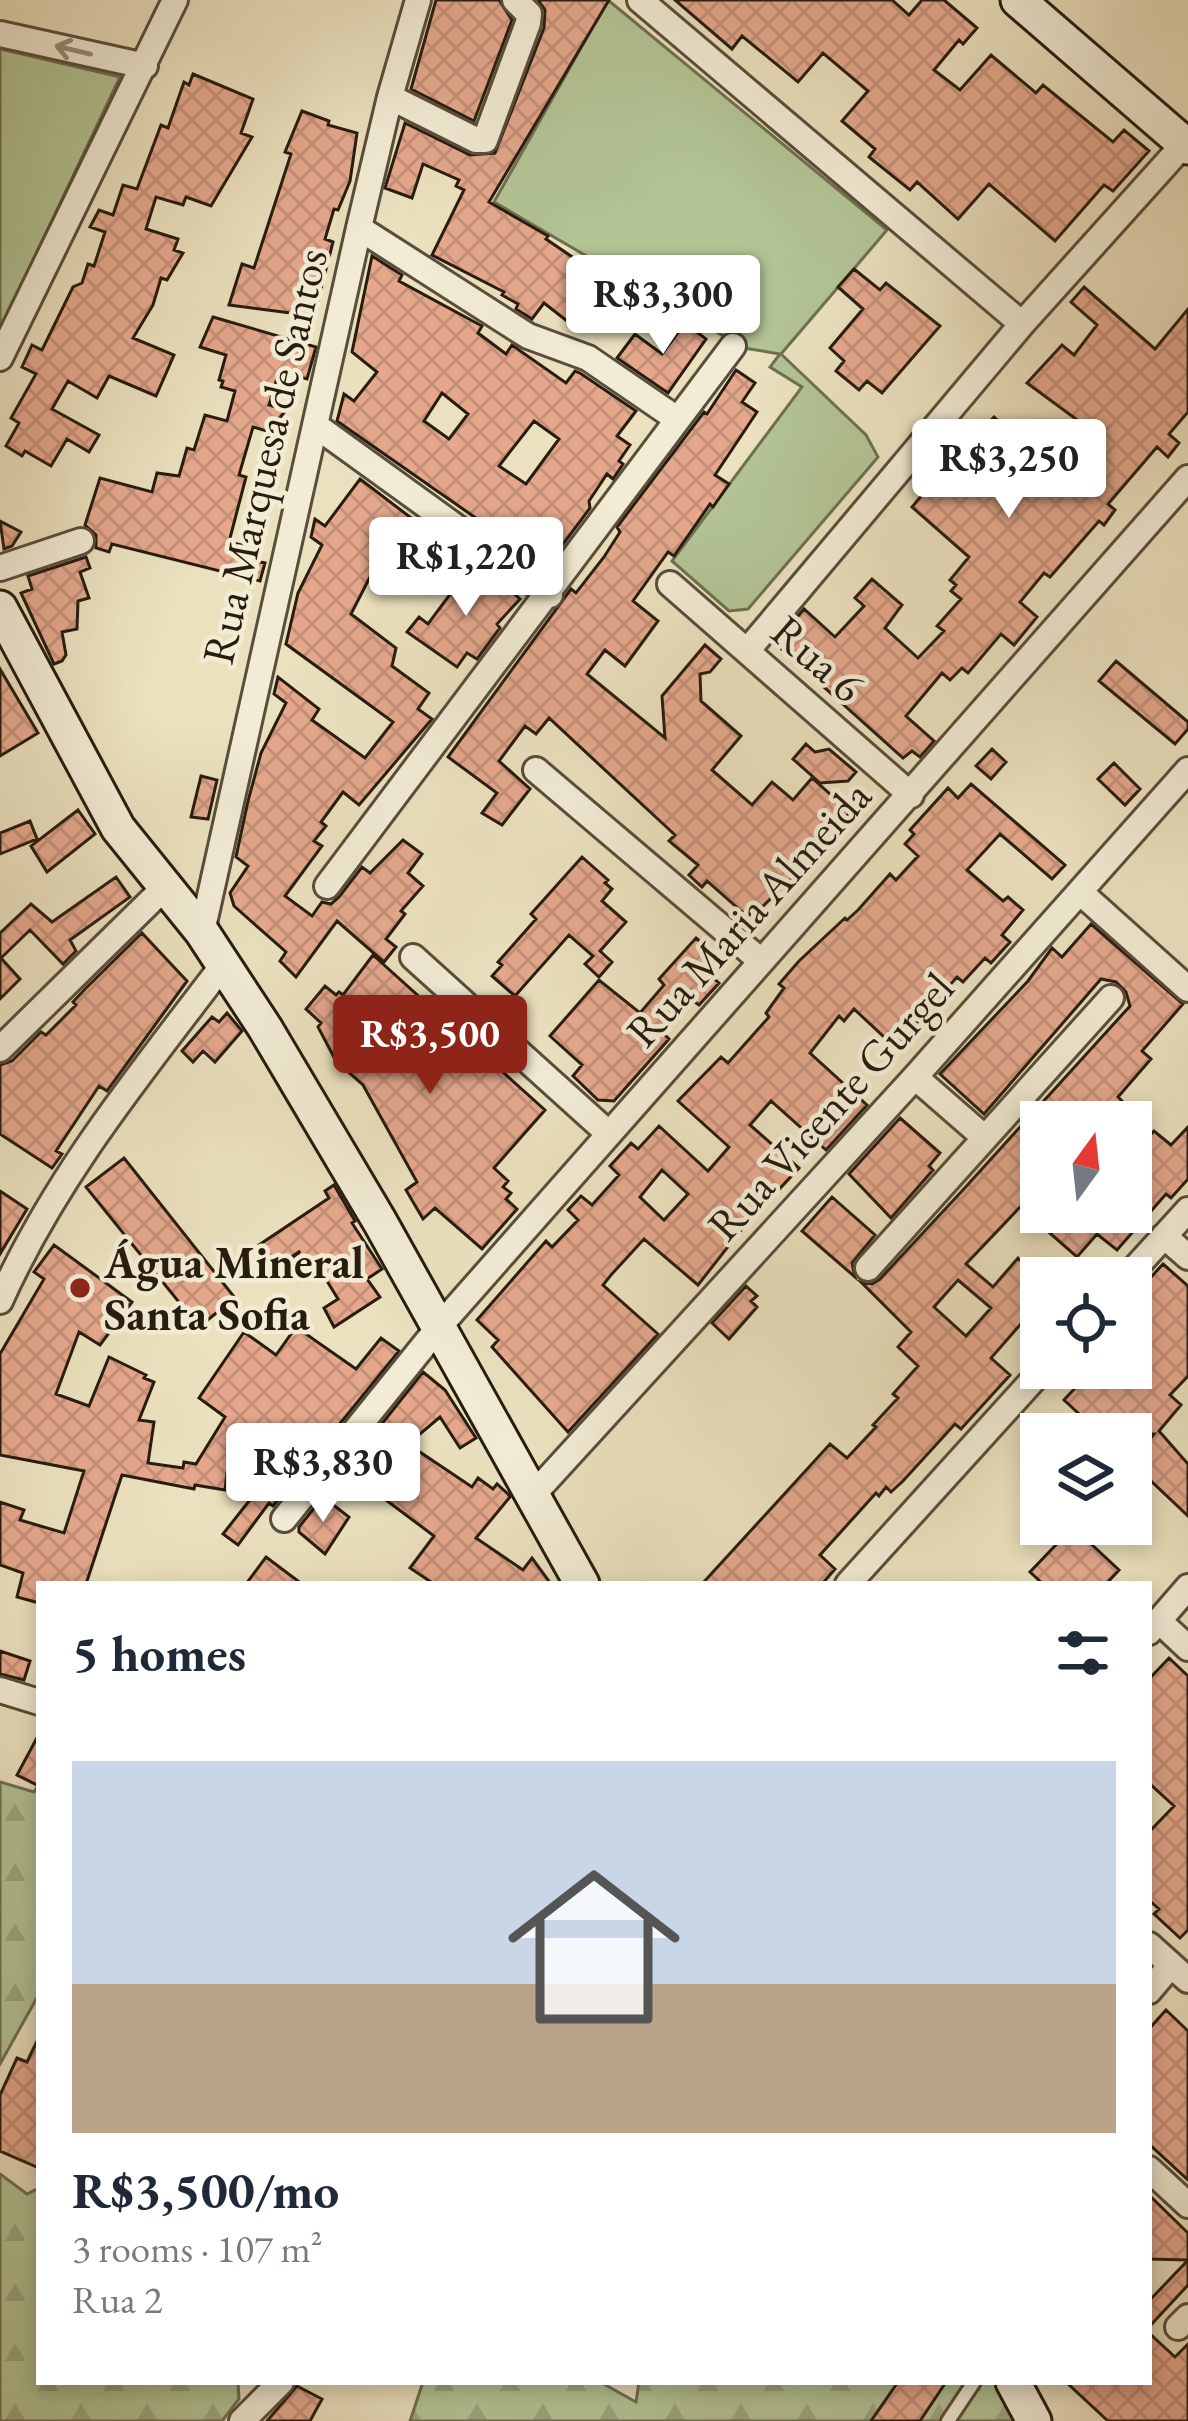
<!DOCTYPE html>
<meta charset="utf-8">
<style>
:root{--surface:#fff;--page:#f2f2f3;--text:#1f2937;--muted:#747a83;--accent:#8f2418}
body{margin:0;font-family:"EB Garamond",serif;background:var(--page);color:var(--text);height:100vh;display:flex;flex-direction:column;font-size:45px;white-space:nowrap}
*{box-sizing:border-box;margin:0}
p{font-size:39px;color:var(--muted)}
.icon{flex:none;width:66px;height:66px;fill:none;stroke:currentColor;stroke-width:2;stroke-linecap:round;stroke-linejoin:round}
.map{position:relative;flex:1;overflow:hidden}
.details{position:absolute;left:36px;top:1581px;width:1116px;height:804px;display:flex;flex-direction:column;background:var(--surface);border-radius:0px;box-shadow:0 6px 18px #0003}
.details>*{flex:none}
.needle{width:78px;rotate:15deg}
.fabs{position:absolute;left:1020px;top:1101px;display:grid;gap:24px}
.fabs a{display:grid;place-items:center;width:132px;height:132px;border-radius:0px;background:var(--surface);box-shadow:0 6px 18px #0003;font-size:60px}
.price{position:absolute;translate:-50% -102px;padding:0 27px;border-radius:12px;background:#fff;color:#222;font-size:39px;line-height:78px;filter:drop-shadow(0 3px 6px #0008)}
.price::after{content:'';position:absolute;left:50%;top:72px;width:36px;height:27px;margin-left:-18px;background:inherit;clip-path:polygon(0 0,100% 0,50% 100%)}
.price.active{background:var(--accent);color:#fff}
ul{padding:0;list-style:none}
li{display:grid;align-content:center;gap:24px;height:636px;padding:0 36px}
li span{display:grid;place-items:center;height:372px;border-radius:0px;color:#555}
li>.icon{margin-inline-start:auto}
span .icon{width:216px;height:216px;fill:#fffc;stroke-width:1}
li b{font-size:51px}
h2{display:flex;justify-content:space-between;align-items:center;height:144px;padding:0 36px;font-size:51px}
.map>svg:first-child{display:block}
.forest{fill:url(#forest-firs);stroke:#6e7052;stroke-width:3}
.park{fill:#b3c495;stroke:#6e7052;stroke-width:3}
.building{fill:url(#building-cross-hatch);stroke:#281c0f;stroke-width:3;fill-rule:evenodd}
.lines{fill:none;stroke-linecap:round;stroke-linejoin:round}
.lane-casing{stroke:#594d3b;stroke-width:18}
.street-casing{stroke:#594d3b;stroke-width:30}
.secondary-casing{stroke:#281c0f;stroke-width:39}
.lane{stroke:#f2ecd5;stroke-width:12}
.street{stroke:#f2ecd5;stroke-width:24}
.secondary{stroke:#f2ecd5;stroke-width:33}
.oneway{stroke:#978e7c}
.poi-dot{fill:#8f2418;stroke:#f2ecd5;stroke-width:4.5}
.labels{text-anchor:middle;dominant-baseline:central;stroke-width:9;stroke-linejoin:round;paint-order:stroke}
.street-label{font-size:45px;fill:#281c0f;stroke:#f2ecd5}
.poi-label{font-size:45px;font-weight:bold;fill:#281c0f;stroke:#f2ecd5;text-anchor:start}
</style>
<div class="map">
<svg width="1188" height="2421" viewBox="0 0 1188 2421">
<defs>
<pattern id="forest-firs" width="22" height="20" patternUnits="userSpaceOnUse" patternTransform="scale(3)"><rect width="22" height="20" fill="#b3c495"/><path d="M5 1l3.5 6h-7zM16 11l3.5 6h-7z" fill="#9aa87f"/></pattern>
<pattern id="building-cross-hatch" width="8" height="8" patternUnits="userSpaceOnUse" patternTransform="scale(3)"><rect width="8" height="8" fill="#e5a88d"/><path d="M0 0l8 8M0 8l8-8" fill="none" stroke="#c49078"/></pattern>
</defs>
<rect width="100%" height="100%" fill="#ebe1be"/>
<filter id="stains"><feTurbulence type="fractalNoise" baseFrequency=".00167" numOctaves="4"/><feColorMatrix values="0 0 0 0 .2 0 0 0 0 .09 0 0 0 0 .02 0 0 0 .5 -.17"/></filter>
<radialGradient id="worn" r=".72"><stop offset=".6" stop-color="#630" stop-opacity="0"/><stop offset="1" stop-color="#630" stop-opacity=".3"/></radialGradient>
<path class="forest" d="M0,1782L34,1792L39,1784V1994L0,2064Z
M0,2174L27,2194L39,2188V2382H238L239,2399L222,2421H0Z
M423,2382H600L636,2402L639,2382H1007L1031,2421H410Z"/>
<path class="park" d="M608,0L887,230L781,354L866,435L878,457L748,609L729,611L672,561L802,387L770,367L780,354L744,348L494,202Z
M0,49L120,77L0,330Z"/>
<path class="building" d="M436,0H499L512,20L474,121L411,89Z
M538,0H609L489,202L548,236L546,239L606,280L572,325L544,303L532,319L516,309L518,304L502,295L504,292L432,255L464,190L456,186L459,180L423,164L412,198L385,188L405,123L470,155L495,153L544,28L545,10Z
M675,0H892L909,15L922,0H944L977,28L963,44L959,40L934,70L960,90L991,55L1036,93L1043,85L1113,142L1124,130L1149,151L1113,191L1104,185L1055,241L989,184L958,219L917,182L910,190L869,157L875,149L842,121L868,91L823,53L798,82L742,36L732,49Z
M193,74L253,99L241,133L252,137L211,206L186,197L183,205L156,197L146,229L178,239L174,250L183,253L167,280L161,278L153,305L133,338L174,355L156,396L109,376L97,398L68,381L52,409L99,435L89,452L67,439L51,466L25,451L22,456L6,446L19,423L11,418L36,374L22,367L32,345L42,350L73,287L82,283L88,264L94,266L105,232L90,227L99,210L113,215L123,185L137,189L161,125L168,128L184,82L189,85Z
M302,111L329,121L328,125L357,133L350,181L338,210L334,209L325,239L333,242L314,316L229,305L242,264L254,268L291,154L285,152Z
M372,256L402,275L399,281L482,326L478,333L506,354L512,345L566,383L575,371L580,373L636,411L617,436L630,445L619,461L623,464L613,479L607,474L589,501L590,508L546,567L337,421L344,394L354,401L377,372L352,352ZM442,393L468,414L449,439L424,421ZM534,421L559,439L526,484L499,466Z
M854,269L880,290L886,283L940,326L882,393L867,381L859,390L836,371L844,361L830,348L863,309L838,287Z
M1084,287L1155,349L1188,309V412L1169,434L1179,443L1168,457L1157,447L1108,504L1115,510L1104,525L1099,521L1050,577L1044,573L1020,602L1037,617L1014,645L1001,634L968,673L962,668L950,680L942,673L906,716L934,741L920,757L912,751L903,758L775,643L804,609L835,637L864,606L855,598L872,579L902,605L885,628L918,658L944,631L937,626L961,599L951,591L956,585L950,580L969,557L912,507L942,471L937,466L969,432L975,437L994,417L1038,456L1048,444L1060,455L1080,432L1075,427L1080,422L1027,383L1062,345L1074,355L1097,325L1071,302Z
M213,317L316,347L307,379L279,371L269,405L286,410L279,419L284,423L280,435L253,427L239,475L246,477L229,542L258,549L255,561L265,563L260,581L112,544L109,552L96,548V535L85,525L100,478L152,492L157,473L179,476L187,448L194,450L205,415L227,421L235,391L221,387L223,381L219,380L226,355L200,347Z
M685,323L706,339L668,393L617,358L635,334L662,354Z
M736,370L755,383L742,402L757,412L715,475L729,484L713,507L710,504L674,556L668,552L633,601L658,621L625,666L605,650L587,674L665,738L662,696L705,645L721,659L710,672L700,674L701,701L741,736L712,770L752,805L772,782L793,800L812,778L850,812L831,834L837,838L816,862L812,858L750,919L707,881L702,887L689,875L698,865L669,841L675,835L549,718L536,734L525,726L499,761L530,789L502,825L482,813L497,793L448,757L571,589L576,593L604,557L620,532L617,527L704,412L707,414Z
M360,479L423,527L407,556L404,554L382,582L372,573L351,614L396,648L392,666L429,693L418,709L432,719L359,805L343,792L321,822L326,826L314,841L322,846L285,896L312,916L322,902L331,904L339,897L362,867L370,873L403,840L422,854L408,873L423,886L401,911L405,914L386,939L396,947L384,962L337,921L296,977L280,961L286,952L234,906L230,893L248,866L236,857L248,801L261,753L286,703L274,694L278,677L319,709L312,720L365,758L393,722L286,644L298,593L322,545L311,537L315,519L325,526Z
M0,521L21,532L12,546L4,549Z
M86,557L90,568L80,572L89,598L78,601L77,629L62,632L66,655L62,661L54,664L21,593L32,589L28,576Z
M469,569L503,590L506,586L520,599L497,624L500,628L477,659L467,653L457,667L407,632L419,617L428,624Z
M1116,661L1188,722V729L1175,744L1099,681Z
M0,669L38,733L0,756Z
M806,744L815,752L829,749L856,772L848,781L820,783L793,759Z
M992,749L1006,762L991,779L976,766Z
M1114,763L1140,789L1125,805L1098,779Z
M201,776L217,780L208,819L191,817Z
M971,784L1065,865L1052,879L1000,834L967,870L1003,901L1008,897L1023,910L1002,935L1010,942L991,963L985,958L963,982L957,977L895,1047L854,1009L844,1021L839,1016L810,1053L867,1105L826,1150L771,1101L750,1125L799,1168L741,1230L698,1285L644,1239L611,1275L603,1285L658,1334L568,1432L492,1347L498,1340L477,1320L546,1241L552,1247L578,1220L568,1210L581,1196L592,1205L619,1175L610,1166L631,1143L638,1149L659,1126L708,1171L729,1147L678,1101L721,1057L728,1063L769,1017L766,1013L784,988L779,984L799,961L845,918L847,920L858,910L890,874L896,880L918,856L905,844L914,834L910,830L948,788L958,798ZM662,1170L688,1194L664,1220L640,1197Z
M78,810L95,834L47,872L31,846Z
M30,821L37,839L0,854V833Z
M582,857L608,880L605,883L612,889L602,901L626,922L600,951L612,962L599,977L585,964L593,956L569,935L515,996L492,976L502,965L498,962L536,919L531,914Z
M116,877L130,897L70,940L76,951L63,964L30,930L1,958L20,979L0,999V933L31,904L52,922Z
M1091,924L1183,1004L1142,1051L1151,1059L1118,1097L1122,1101L1115,1108L1132,1122H1041V1185L966,1264L993,1287L1018,1258L1041,1278V1317L1033,1310L991,1358L1010,1375L961,1429L955,1424L903,1481L891,1492L886,1487L879,1496L876,1493L820,1555L835,1569L822,1584H702L830,1444L847,1458L876,1427L873,1425L898,1398L893,1394L918,1366L898,1347L911,1332L861,1282L872,1284L880,1279L962,1191L1130,1006L1126,992L1116,982L1101,979L984,1114L940,1074L1028,981L1052,948L1062,957ZM958,1280L991,1308L966,1336L934,1307Z
M142,933L187,981L107,1091L99,1086L56,1151L62,1154L52,1168L0,1134V1065L12,1061L41,1032L46,1035L76,1005L73,1002L85,989Z
M696,938L718,957V964L709,974L719,983L699,1005L691,999L662,1032L669,1039L614,1101L598,1100L573,1076L582,1065L550,1036L599,980L640,1013L664,985L659,979Z
M373,955L545,1110L494,1168L508,1181L503,1187L511,1193L506,1199L517,1209L482,1249L435,1208L423,1219L406,1190L417,1182L363,1085L336,1061L318,1027L321,1023L306,1009L325,986L336,995L339,992L343,995Z
M227,1013L242,1031L215,1062L203,1051L193,1062L182,1051L212,1017L219,1022Z
M900,1118L940,1153L929,1166L933,1170L891,1218L849,1174Z
M1188,1127V1179L1171,1198L1166,1194L1117,1250L1097,1234L1077,1257L1044,1228L1057,1212H1131V1156L1154,1131L1171,1145Z
M124,1158L235,1298L199,1327L86,1187Z
M334,1185L355,1221L352,1223L382,1269L367,1279L380,1297L334,1327L324,1308L338,1299L316,1263L301,1273L293,1262L300,1251L275,1269L259,1245L329,1198L325,1191Z
M0,1191L27,1209L0,1254Z
M832,1197L875,1235L852,1263L855,1277L802,1231Z
M54,1245L132,1302L100,1345L79,1332L56,1394L89,1406L109,1357L146,1375L144,1378L154,1382L139,1420L154,1422L148,1463L183,1468L184,1462L196,1464L225,1417L199,1398L244,1332L276,1355L296,1327L356,1369L381,1338L399,1351L273,1506L269,1503L238,1545L223,1534L283,1458L253,1437L227,1473L225,1490L195,1485L194,1489L122,1475L86,1584H39V1603L17,1597L23,1573L0,1565V1502L24,1510L20,1520L64,1533L84,1471L0,1455V1354L44,1279L34,1272Z
M1163,1264L1188,1286V1376L1170,1395L1181,1405L1159,1431L1188,1464V1516L1131,1462L1154,1434H1101L1064,1400L1077,1386L1072,1382L1085,1368H1131V1299Z
M746,1286L757,1296L751,1301L757,1307L729,1339L712,1323Z
M423,1372L445,1390L476,1438L460,1448L440,1417L408,1444L472,1487L478,1478L493,1489L497,1484L508,1494L510,1497L476,1538L523,1570L532,1558L551,1584H434L410,1568L434,1536L374,1491L365,1497L342,1474Z
M323,1497L349,1517L325,1554L299,1532V1527Z
M1073,1527L1119,1570L1106,1584H1043L1030,1572Z
M266,1557L302,1584H246Z
M0,1651L30,1661L24,1680L0,1674Z
M1169,1658L1188,1676V1930L1180,1938L1154,1914L1159,1909L1149,1900V1832L1174,1806L1149,1783V1679Z
M39,1734V1786L17,1775Z
M1166,2010L1188,2031V2180L1149,2144V2029Z
M39,2037V2168L0,2151V2095L17,2058L27,2062Z
M1149,2195L1188,2233V2285L1149,2327V2301L1188,2260L1149,2259Z
M1149,2333L1175,2357L1188,2344V2421H1108L1066,2382H1149Z
M898,2382H946L920,2421H871Z
M297,2386L322,2399L310,2421H267Z"/>
<g class="lines">
<defs>
<path id="lane" d="M948,2421L974,2382"/>
<path id="street" d="M640,0L1022,324
M0,34L145,66
M390,97L476,140H485L528,23L529,14L515,0
M359,228L528,336L588,358L677,419
M0,358L175,0
M315,425L550,595
M0,568L81,541
M670,584L911,795
M747,651L1022,324L1184,144
M536,770L760,960
M327,886L733,346
M1080,892L1188,989
M202,932L359,228L390,97L418,0
M413,957L608,1133
M0,1049L164,888
M915,1077L985,1138
M1164,1236L1188,1257
M868,1268L1111,998
M1126,1278L1188,1210
M0,1301C56,1176 141,1073 223,965
M532,1496L915,1077L1188,770
M284,1519L438,1328L1188,478
M848,1584L1044,1368
M1159,1621L1188,1648
M1149,1632L1188,1587
M0,1690L39,1702
M1149,1945L1188,1980
M1149,1991L1171,1965
M1149,2169L1188,2205
M1178,2327L1188,2317
M242,2421L281,2382"/>
<path id="secondary" d="M1018,0L1188,147
M0,608L118,828L202,932L265,1028L380,1222L582,1584
M1013,2382L1034,2421"/>
</defs>
<use href="#lane" class="lane-casing"/>
<use href="#street" class="street-casing"/>
<use href="#secondary" class="secondary-casing"/>
<use href="#lane" class="lane"/>
<use href="#street" class="street"/>
<use href="#secondary" class="secondary"/>
</g>
<defs><path id="oneway-shaft" d="M-6 0H5M1.5-3L5.5 0L1.5 3" fill="none" stroke-width="1.6" stroke-linecap="round" stroke-linejoin="round" transform="scale(3)"/></defs>
<use class="oneway" href="#oneway-shaft" transform="translate(73 50) rotate(-167)"/>
<circle class="poi-dot" cx="80" cy="1288" r="12"/>
<g class="labels">
<g class="street-label">
<text transform="translate(264 456) rotate(-77)">Rua Marquesa de Santos</text>
<text transform="translate(818 658) rotate(41)">Rua 6</text>
<text transform="translate(748 913) rotate(-48)">Rua Maria Almeida</text>
<text transform="translate(830 1106) rotate(-48)">Rua Vicente Gurgel</text>
</g>
<g class="poi-label">
<text x="104" y="1262">Água Mineral<tspan x="104" dy="52">Santa Sofia</tspan></text>
</g>
</g>
<rect width="100%" height="100%" filter="url(#stains)"/>
<rect width="100%" height="100%" fill="url(#worn)"/>
</svg>
<div class="fabs">
<a><svg class="needle" viewBox="-14 -14 28 28"><path d="M0-13l5 13h-10z" fill="#e53935"/><path d="M0 13l5-13h-10z" fill="#747a83"/></svg></a>
<a><svg class="icon" aria-label="locate" viewBox="0 0 24 24"><circle cx="12" cy="12" r="6"/><path d="M12 2v4M12 18v4M2 12h4M18 12h4"/></svg></a>
<a><svg class="icon" aria-label="layers" viewBox="0 0 24 24"><path d="M12 4l9 5-9 5-9-5zM3 14l9 5 9-5"/></svg></a>
</div>
<b class="price" style="left:663px;top:357px">R$3,300</b>
<b class="price" style="left:1009px;top:521px">R$3,250</b>
<b class="price" style="left:466px;top:619px">R$1,220</b>
<b class="price active" style="left:430px;top:1097px">R$3,500</b>
<b class="price" style="left:323px;top:1525px">R$3,830</b>
<section class="details">
<h2>5 homes<svg class="icon" aria-label="filters" viewBox="0 0 24 24"><path d="M4 7h16M4 17h16"/><circle cx="9" cy="7" r="2"/><circle cx="15" cy="17" r="2"/></svg></h2>
<ul>
<li><span style="background:linear-gradient(#c9d6e8 60%,#b9a48a 0)"><svg class="icon" aria-label="home" viewBox="0 0 24 24"><path d="M3 11l9-7 9 7M6 9v11h12V9"/></svg></span><div><b>R$3,500/mo</b><p>3 rooms · 107 m²</p><p>Rua 2</p></div></li>
</ul>
</section>
</div>
